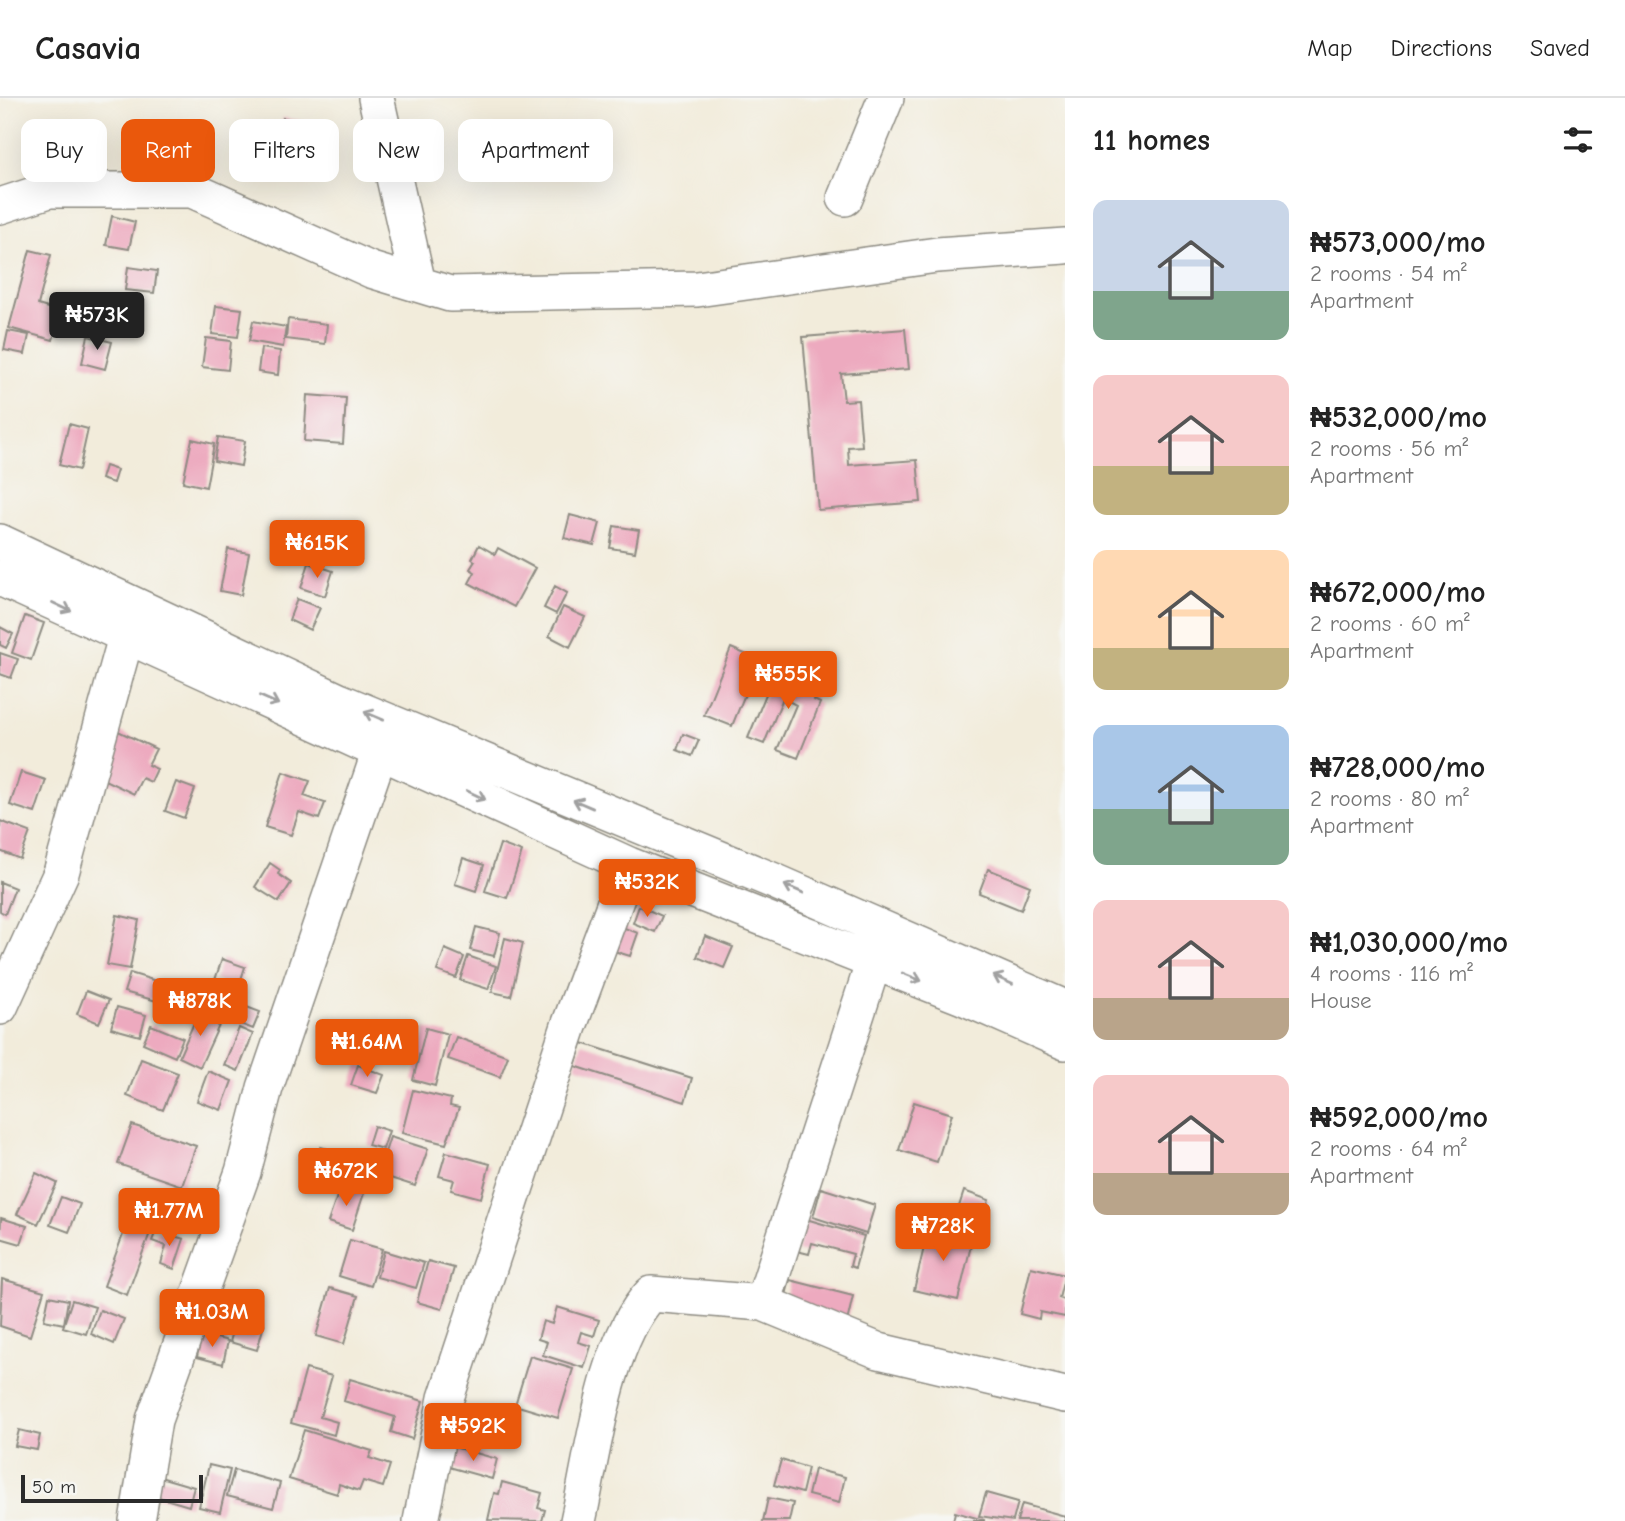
<!DOCTYPE html>
<meta charset="utf-8">
<style>
:root{--surface:#fff;--page:#f2f2f2;--text:#222;--muted:#767676;--line:#e0e0e0;--accent:#ea580c}
body{margin:0;font-family:"Comic Neue",sans-serif;background:var(--page);color:var(--text);height:100vh;display:flex;flex-direction:column;font-size:26px;white-space:nowrap}
*{box-sizing:border-box;margin:0}
p{font-size:23px;color:var(--muted)}
.icon{flex:none;width:38px;height:38px;fill:none;stroke:currentColor;stroke-width:2;stroke-linecap:round;stroke-linejoin:round}
.map{position:relative;flex:1;overflow:hidden}
.panel{display:flex;flex-direction:column;background:var(--surface);width:560px}
.panel>*{flex:none}
.top-card{position:absolute;left:21px;top:21px;width:665px;height:63px;display:flex;gap:14px}
.scale{position:absolute;left:21px;bottom:18px;width:182px;box-sizing:border-box;padding-left:7px;border:4px solid #2b2b2b;border-top:0;font-size:19px;line-height:24px;white-space:nowrap;color:#2b2b2b;-webkit-text-stroke:5px #f6f6f2;paint-order:stroke}
.price{position:absolute;translate:-50% -60px;padding:0 16px;border-radius:7px;background:var(--accent);color:#fff;font-size:23px;line-height:46px;filter:drop-shadow(0 2px 4px #0008)}
.price::after{content:'';position:absolute;left:50%;top:42px;width:21px;height:16px;margin-left:-10px;background:inherit;clip-path:polygon(0 0,100% 0,50% 100%)}
.price.selected{background:#222;color:#fff}
ul{padding:0;list-style:none}
li{display:flex;align-items:center;gap:21px;height:175px;padding:0 28px}
li span{display:grid;place-items:center;flex:none;width:196px;height:140px;border-radius:14px;color:#555}
li>.icon{margin-inline-start:auto}
span .icon{width:84px;height:84px;fill:#fffc;stroke-width:1}
li b{font-size:30px}
h2{display:flex;justify-content:space-between;align-items:center;height:84px;padding:0 28px;font-size:30px}
.pill{padding:0 24px;border-radius:14px;background:var(--surface);box-shadow:0 7px 28px #0002;font-size:24px;line-height:63px}
.pill.selected{background:var(--accent);color:#fff}
header{display:flex;align-items:center;gap:42px;box-sizing:border-box;height:98px;padding:0 35px;background:var(--surface);border-bottom:2px solid var(--line)}
header strong{font-size:33px}
nav{display:flex;gap:38px;margin-inline-start:auto;font-size:24px}
main{display:flex;flex:1;min-height:0}
.map>svg:first-child{display:block}
.building{fill:#edaabf}
.lines{fill:none;stroke-linecap:round;stroke-linejoin:round}
.minor-casing{stroke:#8e8c83;stroke-width:38}
.minor{stroke:#fff;stroke-width:35}
.oneway{stroke:#a0a0a0}
</style>
<header>
<strong>Casavia</strong>
<nav><a>Map</a><a>Directions</a><a>Saved</a></nav>
</header>
<main>
<div class="map">
<svg width="1065" height="1423" viewBox="0 0 1065 1423">
<rect width="100%" height="100%" fill="#f6f6f2"/>
<filter id="ink" filterUnits="userSpaceOnUse"><feTurbulence type="fractalNoise" baseFrequency=".0143" numOctaves="2"/><feDisplacementMap in="SourceGraphic" scale="14" xChannelSelector="R" yChannelSelector="G"/><feConvolveMatrix kernelMatrix="1 2 1 2 8 2 1 2 1" color-interpolation-filters="sRGB"/></filter>
<filter id="wash" filterUnits="userSpaceOnUse"><feTurbulence type="fractalNoise" baseFrequency=".00686" numOctaves="4" result="noise"/><feDisplacementMap in="SourceGraphic" scale="28" xChannelSelector="R" yChannelSelector="G"/><feGaussianBlur stdDeviation="1.57" result="paint"/><feColorMatrix in="noise" values="0 0 0 0 0 0 0 0 0 0 0 0 0 0 0 0 0 1.4 0 .05"/><feComposite in="paint" operator="in"/></filter>
<g filter="url(#wash)">
<rect width="100%" height="100%" fill="#f2ecdb"/>
<g id="blocks">
<path class="building" d="M283,20L301,23L299,38L281,34Z
M276,41L290,43L287,69L273,66Z
M310,46L331,47V69L310,68Z
M112,118L135,124L129,151L106,147Z
M30,152L51,157L38,207L61,214L53,242L9,230Z
M128,169L157,173L154,195L125,192Z
M216,208L242,211L238,239L212,236Z
M288,221L327,226L325,246L286,241Z
M253,223L286,229L283,249L249,243Z
M905,231L909,271L841,276L844,303L858,302L862,348L848,349L849,367L917,362L921,404L818,412L803,239Z
M8,233L29,237L25,256L4,252Z
M88,238L112,244L105,271L82,265Z
M206,240L231,243L228,272L202,269Z
M261,250L280,253L278,277L258,274Z
M307,297L346,300L343,346L304,343Z
M69,326L88,331L79,372L59,367Z
M218,339L245,343L241,368L214,363Z
M192,341L214,346L206,389L183,384Z
M105,368L117,372L113,385L101,381Z
M570,417L600,425L594,447L564,440Z
M614,428L639,432L635,454L610,450Z
M479,447L495,456L498,450L535,470L514,509L469,485L475,474L470,471L475,463L472,461Z
M228,451L249,455L241,497L220,493Z
M309,465L333,473L325,498L301,490Z
M555,488L567,495L556,516L544,510Z
M297,501L320,510L310,532L289,522Z
M563,509L585,519L570,549L549,538Z
M25,518L44,525L31,562L12,555Z
M0,529L13,536L6,550L0,547Z
M731,550L759,562L732,628L704,617Z
M0,555L18,561L11,580L0,576Z
M790,568L816,579L811,591L817,593L814,602L820,605L798,660L777,652L796,607L783,600L764,646L748,640L771,584L776,587L780,577L785,579Z
M116,632L156,651L148,667L157,671L151,684L142,680L134,696L94,677Z
M683,636L699,642L692,658L677,652Z
M21,674L46,682L35,715L10,707Z
M283,674L310,683L304,698L325,705L319,721L299,714L291,737L265,729Z
M176,684L195,691L184,720L165,713Z
M0,723L30,734L20,761L0,753Z
M500,746L522,754L507,800L485,793Z
M463,760L484,767L476,793L455,786Z
M270,765L280,772L278,776L291,785L279,804L255,789Z
M988,771L1030,788L1021,812L979,795Z
M0,784L15,790L5,816L0,813Z
M639,808L662,818L655,834L633,825Z
M117,817L139,822L130,871L107,867Z
M476,829L500,835L494,858L470,852Z
M622,829L638,835L630,858L614,853Z
M705,838L733,849L724,870L697,859Z
M505,840L523,845L511,898L492,894Z
M445,851L464,859L456,880L437,873Z
M468,858L496,868L488,891L460,882Z
M222,861L245,869L238,891L215,882Z
M130,875L169,887L164,905L124,894Z
M213,886L229,894L218,916L202,908Z
M86,893L109,902L99,925L77,916Z
M231,903L260,914L253,931L225,920Z
M117,909L146,917L140,938L111,930Z
M200,911L222,921L200,969L179,959Z
M151,927L183,940L175,959L143,945Z
M239,930L253,936L238,973L224,967Z
M426,930L448,936L435,988L413,982Z
M456,939L508,958L500,979L448,961Z
M582,945L692,980L685,1004L575,968Z
M141,961L178,975L163,1012L127,998Z
M358,967L384,977L377,995L351,987Z
M208,973L232,983L221,1012L197,1003Z
M413,992L451,1001L450,1008L459,1010L446,1046L402,1035Z
M914,1004L952,1016L937,1064L899,1052Z
M132,1027L196,1048L182,1088L118,1066Z
M374,1028L389,1033L383,1051L368,1047Z
M390,1039L428,1051L415,1088L378,1076Z
M321,1049L377,1066L371,1085L315,1068Z
M446,1054L490,1066L481,1100L451,1092L454,1082L439,1078Z
M36,1075L57,1085L38,1126L17,1116Z
M341,1087L364,1095L352,1132L328,1124Z
M821,1090L875,1107L866,1136L813,1119Z
M964,1093L989,1102L978,1135L953,1127Z
M61,1099L80,1106L69,1134L50,1127Z
M1,1120L27,1128L21,1146L0,1140Z
M806,1121L864,1138L855,1170L850,1168L853,1156L812,1145L809,1156L797,1153Z
M128,1123L151,1132L127,1197L104,1188Z
M929,1128L973,1139L958,1202L914,1192Z
M156,1133L184,1141L174,1171L161,1166L166,1148L152,1143Z
M350,1142L382,1151L371,1188L339,1178Z
M384,1153L424,1165L416,1190L377,1179Z
M428,1163L454,1170L442,1211L417,1204Z
M1031,1169L1065,1177L1059,1200L1065,1202V1219L1040,1214L1039,1221L1020,1216Z
M2,1181L44,1193L30,1238L0,1228Z
M790,1182L853,1198L847,1224L783,1208Z
M330,1190L358,1198L344,1246L316,1238Z
M49,1198L68,1202L64,1226L44,1222Z
M72,1202L95,1209L86,1236L63,1229Z
M557,1209L599,1222L594,1238L581,1234L578,1244L591,1248L584,1270L543,1257L547,1244L538,1241L543,1223L552,1226Z
M100,1212L124,1221L114,1246L91,1236Z
M237,1219L264,1227L257,1252L230,1244Z
M202,1236L228,1243L223,1266L197,1259Z
M530,1258L573,1271L558,1320L515,1307Z
M306,1271L332,1278L320,1319L337,1324L334,1337L291,1325Z
M350,1281L423,1303L412,1341L391,1334L395,1319L344,1303Z
M19,1332L40,1337L37,1352L15,1348Z
M304,1332L372,1353L369,1360L390,1367L383,1389L363,1383L359,1393L339,1386L337,1396L289,1381Z
M454,1349L497,1361L492,1381L449,1369Z
M781,1362L808,1370L802,1395L774,1387Z
M209,1367L230,1372L220,1414L199,1409Z
M814,1371L845,1379L839,1405L808,1397Z
M234,1372L280,1385L273,1410L227,1398Z
M160,1379L194,1389L189,1408L155,1398Z
M502,1384L542,1395L538,1410L545,1412L542,1423L488,1422L494,1395L499,1396Z
M986,1395L1018,1404L1013,1423L979,1418Z
M768,1400L793,1405L789,1423H763Z
M1022,1406L1065,1418V1423H1017Z
M955,1414L984,1422V1423H953Z"/>
</g>
</g>
<g filter="url(#ink)">
<use href="#blocks" fill-opacity="0" stroke="#8e8c83" stroke-width="2"/>
<g class="lines">
<defs>
<path id="minor" d="M376,0L418,186
M845,100L886,0
M0,108L49,92H192L371,172L450,196L697,191L937,157L1065,148
M0,444L339,603L774,783L1065,910
M0,480L629,767L963,899L1065,944
M0,909L61,775L126,539
M763,1205L879,1253L1065,1297
M137,1423L154,1322L243,1074L265,990L380,653
M421,1423L446,1300L569,928L629,767
M578,1423C593,1356 605,1245 651,1196L763,1205L874,863"/>
</defs>
<use href="#minor" class="minor-casing"/>
<use href="#minor" class="minor"/>
</g>
<defs><path id="oneway-shaft" d="M-6 0H5M1.5-3L5.5 0L1.5 3" fill="none" stroke-width="1.6" stroke-linecap="round" stroke-linejoin="round" transform="scale(1.75)"/></defs>
<g class="oneway">
<use href="#oneway-shaft" transform="translate(62 509) rotate(25)"/>
<use href="#oneway-shaft" transform="translate(269 602) rotate(24)"/>
<use href="#oneway-shaft" transform="translate(374 618) rotate(-157)"/>
<use href="#oneway-shaft" transform="translate(476 697) rotate(25)"/>
<use href="#oneway-shaft" transform="translate(583 706) rotate(-157)"/>
<use href="#oneway-shaft" transform="translate(794 791) rotate(-157)"/>
<use href="#oneway-shaft" transform="translate(912 879) rotate(22)"/>
<use href="#oneway-shaft" transform="translate(1003 882) rotate(-156)"/>
</g>
</g>
</svg>
<div class="scale">50 m</div>
<b class="price selected" style="left:97px;top:254px">₦573K</b>
<b class="price" style="left:317px;top:482px">₦615K</b>
<b class="price" style="left:788px;top:613px">₦555K</b>
<b class="price" style="left:647px;top:821px">₦532K</b>
<b class="price" style="left:200px;top:940px">₦878K</b>
<b class="price" style="left:367px;top:981px">₦1.64M</b>
<b class="price" style="left:346px;top:1110px">₦672K</b>
<b class="price" style="left:169px;top:1150px">₦1.77M</b>
<b class="price" style="left:943px;top:1165px">₦728K</b>
<b class="price" style="left:212px;top:1251px">₦1.03M</b>
<b class="price" style="left:473px;top:1365px">₦592K</b>
<div class="top-card">
<a class="pill">Buy</a>
<a class="pill selected">Rent</a>
<a class="pill">Filters</a>
<a class="pill">New</a>
<a class="pill">Apartment</a>
</div>
</div>
<section class="panel">
<h2>11 homes<svg class="icon" aria-label="filters" viewBox="0 0 24 24"><path d="M4 7h16M4 17h16"/><circle cx="9" cy="7" r="2"/><circle cx="15" cy="17" r="2"/></svg></h2>
<ul>
<li><span style="background:linear-gradient(#c9d6e8 65%,#7fa58c 0)"><svg class="icon" aria-label="home" viewBox="0 0 24 24"><path d="M3 11l9-7 9 7M6 9v11h12V9"/></svg></span><div><b>₦573,000/mo</b><p>2 rooms · 54 m²</p><p>Apartment</p></div></li>
<li><span style="background:linear-gradient(#f6c9c9 65%,#c2b280 0)"><svg class="icon" aria-label="home" viewBox="0 0 24 24"><path d="M3 11l9-7 9 7M6 9v11h12V9"/></svg></span><div><b>₦532,000/mo</b><p>2 rooms · 56 m²</p><p>Apartment</p></div></li>
<li><span style="background:linear-gradient(#ffd9b3 70%,#c2b280 0)"><svg class="icon" aria-label="home" viewBox="0 0 24 24"><path d="M3 11l9-7 9 7M6 9v11h12V9"/></svg></span><div><b>₦672,000/mo</b><p>2 rooms · 60 m²</p><p>Apartment</p></div></li>
<li><span style="background:linear-gradient(#a9c7e8 60%,#7fa58c 0)"><svg class="icon" aria-label="home" viewBox="0 0 24 24"><path d="M3 11l9-7 9 7M6 9v11h12V9"/></svg></span><div><b>₦728,000/mo</b><p>2 rooms · 80 m²</p><p>Apartment</p></div></li>
<li><span style="background:linear-gradient(#f6c9c9 70%,#b9a48a 0)"><svg class="icon" aria-label="home" viewBox="0 0 24 24"><path d="M3 11l9-7 9 7M6 9v11h12V9"/></svg></span><div><b>₦1,030,000/mo</b><p>4 rooms · 116 m²</p><p>House</p></div></li>
<li><span style="background:linear-gradient(#f6c9c9 70%,#b9a48a 0)"><svg class="icon" aria-label="home" viewBox="0 0 24 24"><path d="M3 11l9-7 9 7M6 9v11h12V9"/></svg></span><div><b>₦592,000/mo</b><p>2 rooms · 64 m²</p><p>Apartment</p></div></li>
</ul>
</section>
</main>
